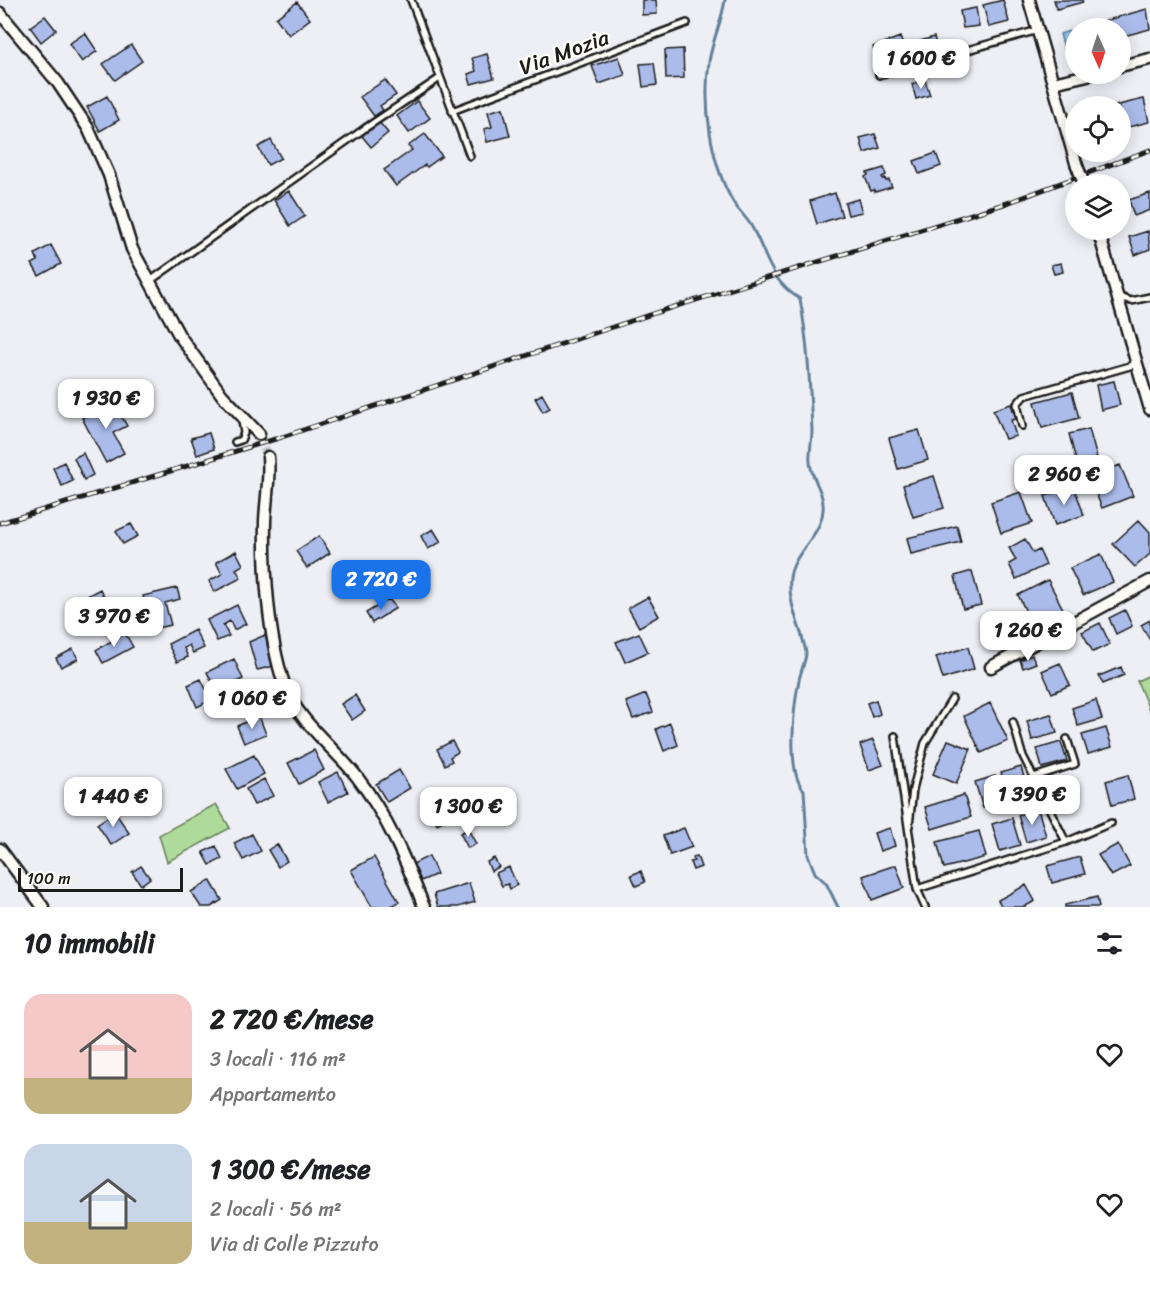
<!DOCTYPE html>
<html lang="it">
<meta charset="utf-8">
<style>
:root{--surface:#fff;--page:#f6f6f6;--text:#202124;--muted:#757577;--accent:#1a73e8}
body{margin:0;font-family:Sriracha,sans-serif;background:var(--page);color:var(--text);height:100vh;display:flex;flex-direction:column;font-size:22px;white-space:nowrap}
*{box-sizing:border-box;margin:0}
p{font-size:20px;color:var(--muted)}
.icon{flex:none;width:33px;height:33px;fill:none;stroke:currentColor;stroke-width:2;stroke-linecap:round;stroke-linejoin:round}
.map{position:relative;height:907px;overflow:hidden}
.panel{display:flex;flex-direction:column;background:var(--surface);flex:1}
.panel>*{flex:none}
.needle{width:39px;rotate:177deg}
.tools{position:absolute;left:1065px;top:18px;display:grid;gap:12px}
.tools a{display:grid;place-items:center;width:66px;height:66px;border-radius:50%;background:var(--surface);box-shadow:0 3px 15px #0003;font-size:30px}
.scale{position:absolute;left:18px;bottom:15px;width:165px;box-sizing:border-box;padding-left:6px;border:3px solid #1c1c1c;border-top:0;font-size:16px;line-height:21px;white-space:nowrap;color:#1c1c1c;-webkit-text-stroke:4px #fdfcf7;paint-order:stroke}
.price{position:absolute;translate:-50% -51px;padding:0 14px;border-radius:12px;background:#fff;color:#222;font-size:20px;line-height:39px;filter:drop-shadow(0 2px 3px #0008)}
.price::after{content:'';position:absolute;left:50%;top:36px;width:18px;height:14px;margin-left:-9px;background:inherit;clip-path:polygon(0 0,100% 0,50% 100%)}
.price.selected{background:var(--accent);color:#fff}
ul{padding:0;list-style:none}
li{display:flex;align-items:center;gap:18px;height:150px;padding:0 24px}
li span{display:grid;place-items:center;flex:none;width:168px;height:120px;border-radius:18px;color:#555}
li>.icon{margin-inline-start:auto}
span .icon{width:72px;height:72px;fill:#fffc;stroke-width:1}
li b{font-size:26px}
h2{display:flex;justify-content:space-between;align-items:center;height:72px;padding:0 24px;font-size:26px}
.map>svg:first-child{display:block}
.green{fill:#aedb99;stroke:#657c5a;stroke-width:1.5}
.water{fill:#90c2ed;stroke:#628099;stroke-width:1.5}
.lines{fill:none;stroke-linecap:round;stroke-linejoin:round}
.stream{stroke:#628099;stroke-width:3}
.building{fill:#abbceb;stroke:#1c1c1c;stroke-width:1.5}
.minor-tunnel{stroke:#cecfd4;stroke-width:10;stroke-dasharray:10 5;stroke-linecap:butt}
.service-casing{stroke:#1c1c1c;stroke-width:10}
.minor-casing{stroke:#1c1c1c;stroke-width:15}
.service{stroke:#fdfcf7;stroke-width:5}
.minor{stroke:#fdfcf7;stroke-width:10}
.rail-casing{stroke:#1c1c1c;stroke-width:5}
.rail{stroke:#fdfcf7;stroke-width:3;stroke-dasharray:9;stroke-linecap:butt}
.minor-bridge-casing{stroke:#1c1c1c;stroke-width:15;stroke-linecap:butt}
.minor-bridge{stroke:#fdfcf7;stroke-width:10}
.labels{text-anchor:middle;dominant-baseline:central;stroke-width:5;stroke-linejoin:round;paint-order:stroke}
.street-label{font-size:22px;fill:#1c1c1c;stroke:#fdfcf7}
</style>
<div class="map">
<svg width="1150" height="907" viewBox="0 0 1150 907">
<rect width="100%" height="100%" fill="#edeff5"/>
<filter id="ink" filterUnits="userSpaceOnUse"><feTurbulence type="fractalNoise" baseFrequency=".0167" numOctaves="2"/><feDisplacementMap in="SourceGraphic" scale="12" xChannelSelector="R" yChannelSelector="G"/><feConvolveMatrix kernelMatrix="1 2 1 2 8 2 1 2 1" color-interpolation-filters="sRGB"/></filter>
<g filter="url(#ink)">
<path class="green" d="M1150,675V712L1137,681Z
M216,804L230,828L167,862L159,835Z"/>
<path class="water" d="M1069,31L1073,43H1075V50L1065,52L1060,34Z"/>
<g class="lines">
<path class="stream" d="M725,0C722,21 712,41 709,62C703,105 710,161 732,200C737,210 748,218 753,229C768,257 770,281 800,299C808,342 810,387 812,430C812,441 809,452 810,462C811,479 825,492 823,510C821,537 793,552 790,578C788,597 796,618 802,636C803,642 806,648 806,654C805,662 801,671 799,680C794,704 786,773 804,790L808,855L815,873L826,883L838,907"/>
</g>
<path class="building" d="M642,0H656L657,14L642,15Z
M1003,0L1009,22L989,27L983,5Z
M1054,0H1082L1083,2L1057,9Z
M297,2L310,19L289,35L276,18Z
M976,8L979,26L963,28L960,11Z
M1147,9L1150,29L1120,37V28H1094L1093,24Z
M45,16L56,30L41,42L30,27Z
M85,33L97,51L82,62L69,44Z
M900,37L907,57L880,66L873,47Z
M934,37L938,51L924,55L920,41Z
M131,45L142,61L115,80L103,64Z
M683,49L684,78L666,79L665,50Z
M487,54L494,78L471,84L468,74L476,71L472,58Z
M619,57L625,75L599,84L592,66Z
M654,63L657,85L643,87L640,64Z
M385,80L396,95L380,106L383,110L374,116L360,97Z
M925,80L930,95L916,99L912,84Z
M107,96L119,120L100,131L87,107Z
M1144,99L1149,122L1120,129V106H1114Z
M417,101L430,118L409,133L397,116Z
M503,108L510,136L487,142L484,129L492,127L488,112Z
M379,122L388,133L371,147L362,136Z
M425,134L442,156L427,167L425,165L396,186L384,170L412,150L408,146Z
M875,134L880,148L864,153L860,138Z
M271,140L281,158L268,165L258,147Z
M936,153L941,166L919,174L914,161Z
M884,168L886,175L882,177L883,179L885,178L886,181L889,180L892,187L875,192L874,190L871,191L865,177L868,175L867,173Z
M289,191L305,216L290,226L274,200Z
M835,193L842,216L817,224L810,201Z
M1150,193V210L1134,216L1129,200Z
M858,199L862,212L848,215L845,203Z
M1148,231L1150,249L1135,255L1129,237Z
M51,245L61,264L39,276L32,264L38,261L35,254Z
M1061,263L1063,272L1054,274L1051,265Z
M1114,381L1120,405L1101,410L1096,385Z
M1072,392L1079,418L1042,428L1035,402Z
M542,394L550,408L543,412L535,398Z
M113,401L127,426L113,433L124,453L106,463L82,418Z
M1011,404L1016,419L1011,420L1016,436L1005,439L993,410Z
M1089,429L1097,458L1077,464L1069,434Z
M919,430L928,460L898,469L889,438Z
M209,433L214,449L197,455L191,438Z
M83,453L93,475L84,480L74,458Z
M64,462L73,481L62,486L53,468Z
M1120,465L1133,496L1102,508L1089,477Z
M934,476L944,508L913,517L903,485Z
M1074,487L1084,515L1055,525L1045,496Z
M1021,492L1032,523L1001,533L991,502Z
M1139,520L1150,532V554L1135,567L1113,544Z
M131,524L138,536L123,544L116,531Z
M957,526L961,542L911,554L907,538Z
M433,529L441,542L428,549L421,536Z
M319,536L330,553L307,568L296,551Z
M1025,539L1033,553L1039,550L1046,565L1016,579L1009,564L1016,560L1009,548Z
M236,551L243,565L236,569L241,578L214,592L209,581L222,574L216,562Z
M1101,554L1113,582L1083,595L1070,568Z
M423,571L430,583L413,593L406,582Z
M972,571L981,605L963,609L955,576Z
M1048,580L1063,609L1032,624L1018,595Z
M177,588L180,599L165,603L171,625L152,629L143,596Z
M100,589L109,607L94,614L85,597Z
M648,597L659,616L639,627L628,608Z
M389,599L396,608L372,623L366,613Z
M237,605L246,624L234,630L230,621L223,625L229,636L217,641L207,620Z
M1125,610L1132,626L1116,634L1109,618Z
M1150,620V640L1141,625Z
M1100,623L1110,644L1093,652L1082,632Z
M195,630L204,648L193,653L189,645L184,648L188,657L177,662L168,644Z
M125,633L133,647L103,663L96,650Z
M639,633L648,652L625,662L616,642Z
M265,635L274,666L257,670L249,642Z
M968,647L974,669L943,679L936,657Z
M73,649L78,659L61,667L56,658Z
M1032,655L1036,663L1023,668L1020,660Z
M234,659L243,679L216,691L207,672Z
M1060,663L1070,685L1052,693L1042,671Z
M1121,667L1124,675L1103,684L1099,676Z
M201,679L211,700L197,707L188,685Z
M248,684L257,703L236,713L226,695Z
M646,694L653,712L633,719L626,702Z
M355,695L365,711L352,720L341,704Z
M876,700L880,714L872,717L867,703Z
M1096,700L1102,719L1078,726L1072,708Z
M990,703L1008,741L981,753L964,716Z
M1051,714L1057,733L1032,740L1027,721Z
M259,716L266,734L244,743L237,726Z
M670,723L678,745L664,751L656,729Z
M1106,728L1112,747L1088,754L1082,735Z
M873,740L883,765L869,770L860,745Z
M948,740L971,749L956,784L933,774Z
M452,741L458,752L450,757L452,761L445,765L437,749Z
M1061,742L1067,761L1042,768L1037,749Z
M314,750L324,770L299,784L288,763Z
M254,755L264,774L237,789L226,769Z
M1021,767L1029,794L1009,800L1001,773Z
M399,770L410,788L387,802L376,784Z
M338,772L348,792L328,802L318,782Z
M1128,775L1134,799L1112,805L1106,781Z
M995,776L1003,802L983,808L975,782Z
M264,779L273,796L254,805L246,789Z
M964,795L971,817L932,829L925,807Z
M444,797L453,816L437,824L428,804Z
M1038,809L1046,836L1026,842L1018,815Z
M115,812L129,833L111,845L97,824Z
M1012,818L1020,845L1000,851L992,824Z
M684,828L692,847L670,855L663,836Z
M890,828L895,846L880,851L874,833Z
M468,829L476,844L468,848L460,833Z
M979,831L986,857L944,868L937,842Z
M252,834L261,851L243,860L234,843Z
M277,844L287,861L278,867L268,850Z
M1118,844L1130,866L1111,876L1098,855Z
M216,846L222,859L210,865L203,852Z
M429,856L437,874L421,881L413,864Z
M697,856L701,867L693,870L690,862L694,861L693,857Z
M374,857L399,902L390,907H372L351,870Z
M1080,857L1085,874L1052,883L1047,866Z
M494,858L499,867L491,871L487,862Z
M896,865L904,888L872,900L863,876Z
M141,866L150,878L141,885L132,872Z
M509,867L517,885L510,889L508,884L502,886L496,873Z
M641,871L645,882L636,886L631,875Z
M210,880L222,900L211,907H201L191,892Z
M469,883L475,902L458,907H438L434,894Z
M1026,885L1035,901L1024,907H1002L998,900Z
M1097,897L1099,907H1065V905Z"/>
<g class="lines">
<path class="minor-tunnel" d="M259,434L268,457"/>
<defs>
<path id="service" d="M411,0L470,156
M879,75L1038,30
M452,111L687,23
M150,281L364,129L440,78
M1117,296L1131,301L1150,297
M1022,426L1017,404L1024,396L1137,364
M235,442L241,440L244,433L242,421
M895,736L917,889L925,907
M1034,777L1075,764L1067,739
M909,826L913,789L925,743L952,699
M1066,842L1111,823
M917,889L1066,842L1022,754L1013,722"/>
<path id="minor" d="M1029,0L1076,163
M0,13L58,83L88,128L109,175L132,249L179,335L222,395L259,434
M1120,66L1150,59
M1053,83L1092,74
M1098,230L1150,409
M268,457C270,478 266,499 265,521C264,571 268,636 284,684C297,721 334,747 357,777C387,816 406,861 424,907
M1010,632L1016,653
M991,667L1150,581
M0,849L43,907"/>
</defs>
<use href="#service" class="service-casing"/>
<use href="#minor" class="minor-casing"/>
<use href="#service" class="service"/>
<use href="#minor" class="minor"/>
<defs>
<path id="rail" d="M0,523L282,437L661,311L1007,203L1150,150"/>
</defs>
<use href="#rail" class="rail-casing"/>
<use href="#rail" class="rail"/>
<defs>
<path id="minor-bridge" d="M1076,163L1084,184"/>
</defs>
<use href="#minor-bridge" class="minor-bridge-casing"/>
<use href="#minor-bridge" class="minor-bridge"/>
</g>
</g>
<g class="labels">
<g class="street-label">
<text transform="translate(564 52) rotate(-20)">Via Mozia</text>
</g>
</g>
</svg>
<div class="tools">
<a><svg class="needle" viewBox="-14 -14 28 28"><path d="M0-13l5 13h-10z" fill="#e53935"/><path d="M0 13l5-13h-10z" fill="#757577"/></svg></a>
<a><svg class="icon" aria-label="locate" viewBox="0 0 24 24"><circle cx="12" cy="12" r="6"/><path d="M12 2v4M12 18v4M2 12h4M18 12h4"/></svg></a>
<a><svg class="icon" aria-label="layers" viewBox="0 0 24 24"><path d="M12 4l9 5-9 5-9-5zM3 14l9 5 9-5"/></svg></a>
</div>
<div class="scale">100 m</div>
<b class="price" style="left:921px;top:90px">1 600 €</b>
<b class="price" style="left:106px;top:430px">1 930 €</b>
<b class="price" style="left:1064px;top:506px">2 960 €</b>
<b class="price selected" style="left:381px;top:611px">2 720 €</b>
<b class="price" style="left:114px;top:648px">3 970 €</b>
<b class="price" style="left:1028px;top:662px">1 260 €</b>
<b class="price" style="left:252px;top:730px">1 060 €</b>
<b class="price" style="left:1032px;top:826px">1 390 €</b>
<b class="price" style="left:113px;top:828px">1 440 €</b>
<b class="price" style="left:468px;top:838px">1 300 €</b>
</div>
<section class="panel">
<h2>10 immobili<svg class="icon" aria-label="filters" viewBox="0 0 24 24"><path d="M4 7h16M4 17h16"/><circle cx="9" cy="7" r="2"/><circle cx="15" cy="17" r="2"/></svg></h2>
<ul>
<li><span style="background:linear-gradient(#f6c9c9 70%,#c2b280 0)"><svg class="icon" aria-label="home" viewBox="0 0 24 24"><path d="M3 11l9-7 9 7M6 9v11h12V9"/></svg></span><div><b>2 720 €/mese</b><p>3 locali · 116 m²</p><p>Appartamento</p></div><svg class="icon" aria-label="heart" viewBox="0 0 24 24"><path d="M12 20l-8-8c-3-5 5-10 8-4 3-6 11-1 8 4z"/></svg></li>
<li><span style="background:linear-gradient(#c9d6e8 65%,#c2b280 0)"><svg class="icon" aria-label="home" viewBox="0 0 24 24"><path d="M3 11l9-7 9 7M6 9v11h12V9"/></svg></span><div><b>1 300 €/mese</b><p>2 locali · 56 m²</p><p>Via di Colle Pizzuto</p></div><svg class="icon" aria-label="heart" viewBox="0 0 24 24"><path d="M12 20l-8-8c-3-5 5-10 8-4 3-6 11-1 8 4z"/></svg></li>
</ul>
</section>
